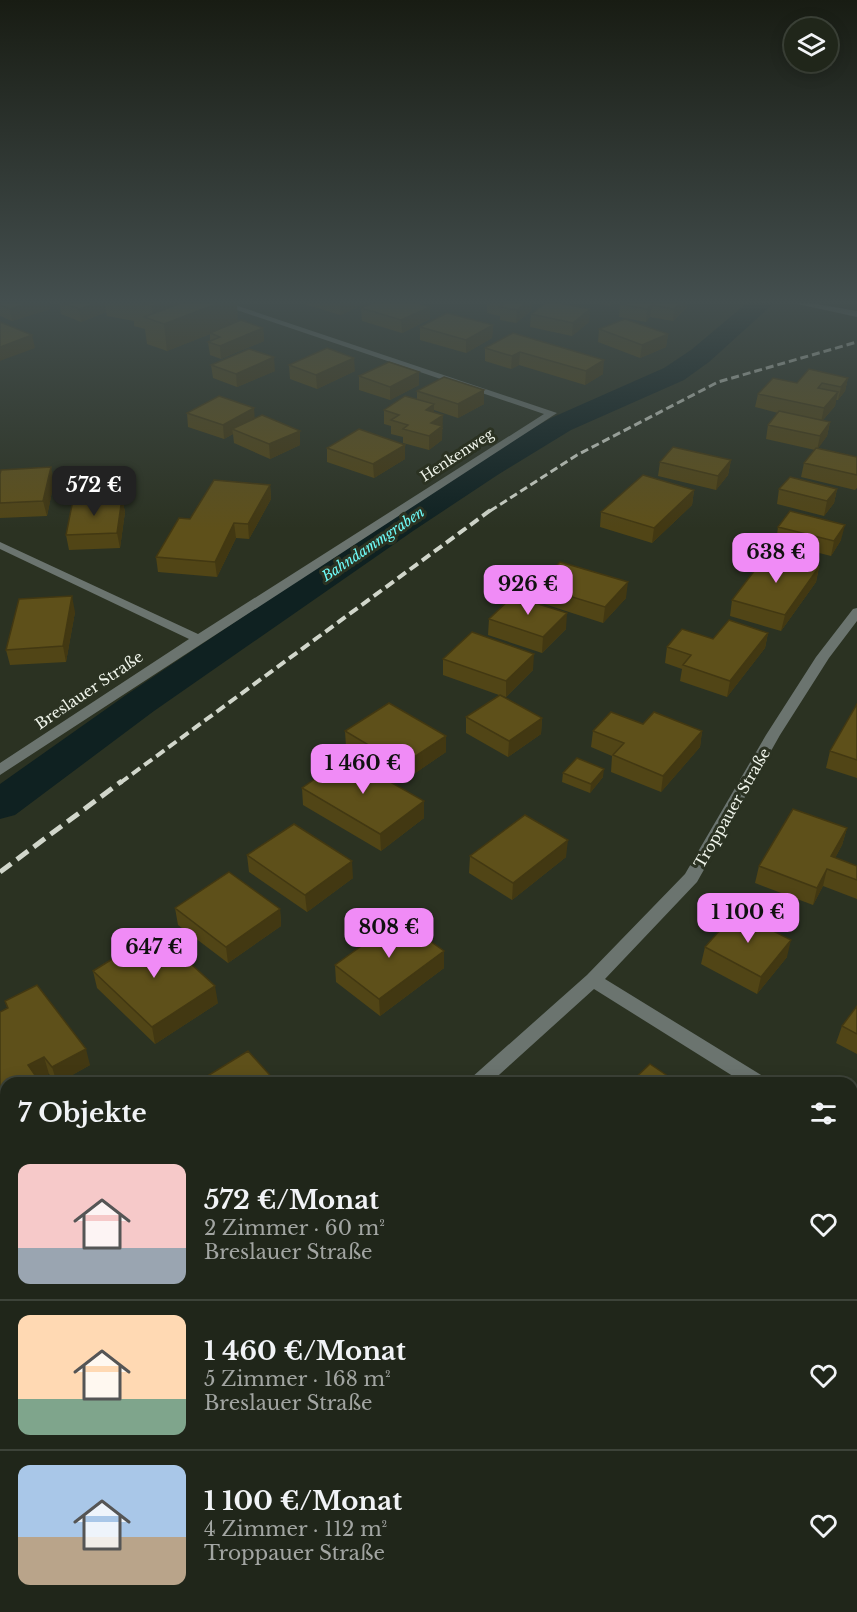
<!DOCTYPE html>
<html lang="de">
<meta charset="utf-8">
<style>
:root{--surface:#20261a;--page:#282e23;--text:#f1f3f6;--muted:#a2a5a2;--line:#3d4339;--accent:#f08bf6}
body{margin:0;font-family:"Libre Baskerville",serif;background:var(--page);color:var(--text);height:100vh;display:flex;flex-direction:column;font-size:22px;white-space:nowrap}
*{box-sizing:border-box;margin:0}
p{font-size:20px;color:var(--muted)}
.icon{flex:none;width:33px;height:33px;fill:none;stroke:currentColor;stroke-width:2;stroke-linecap:round;stroke-linejoin:round}
.map{position:relative;flex:1;overflow:hidden}
.sheet{position:absolute;left:0px;top:1077px;width:858px;height:536px;display:flex;flex-direction:column;background:var(--surface);border-radius:18px 18px 0 0;box-shadow:0 3px 15px #0003,0 0 0 2px var(--line)}
.sheet>*{flex:none}
.tools{position:absolute;left:784px;top:18px;display:grid;gap:12px}
.tools a{display:grid;place-items:center;width:54px;height:54px;border-radius:50%;background:var(--surface);box-shadow:0 3px 15px #0003,0 0 0 2px var(--line);font-size:30px}
.price{position:absolute;translate:-50% -51px;padding:0 14px;border-radius:12px;background:var(--accent);color:#111;font-size:20px;line-height:39px;filter:drop-shadow(0 2px 3px #0008)}
.price::after{content:'';position:absolute;left:50%;top:36px;width:18px;height:14px;margin-left:-9px;background:inherit;clip-path:polygon(0 0,100% 0,50% 100%)}
.price.active{background:#222;color:#fff}
ul{padding:0;list-style:none}
li{display:flex;align-items:center;gap:18px;height:150px;padding:0 18px}
li+li{border-top:2px solid var(--line)}
li span{display:grid;place-items:center;flex:none;width:168px;height:120px;border-radius:12px;color:#555}
li>.icon{margin-inline-start:auto}
span .icon{width:72px;height:72px;fill:#fffc;stroke-width:1}
li b{font-size:26px}
h2{display:flex;justify-content:space-between;align-items:center;height:72px;padding:0 18px;font-size:26px}
.map>svg:first-child{display:block}
.lines{fill:none;stroke-linecap:round;stroke-linejoin:round}
.canal{fill:#0f2121;fill-rule:evenodd}
.street{fill:#6b746f;fill-rule:evenodd}
.rail-far2{stroke:#d1d6cb;stroke-width:3;stroke-dasharray:8 4;stroke-linecap:butt}
.rail-far1{stroke:#d1d6cb;stroke-width:4;stroke-dasharray:10 5;stroke-linecap:butt}
.rail{stroke:#d1d6cb;stroke-width:5;stroke-dasharray:14 7;stroke-linecap:butt}
.wall{fill:#514516}
.shaded-wall{fill:#423812}
.building{fill:#5e501a;stroke:#423812;stroke-width:1.5}
.labels{text-anchor:middle;dominant-baseline:central;stroke-width:6;stroke-linejoin:round;paint-order:stroke}
.far-street-label{font-size:14px;fill:#eef3e9;stroke:#2b3222}
.far-water-label{font-size:14px;font-style:italic;fill:#6efcf9;stroke:#2b3222}
.street-label{font-size:15px;fill:#eef3e9;stroke:#2b3222}
</style>
<div class="map">
<svg width="857" height="1612" viewBox="0 0 857 1612">
<rect width="100%" height="100%" fill="#2b3222"/>
<g class="lines">
<path class="canal" d="M747,303H771L772,305L709,362L684,380L571,430L499,474L413,531L154,711L15,815L0,819V784L126,695L477,460L551,418L664,368L691,350Z"/>
<path class="street" d="M216,303H229L557,413L0,775V763L189,639L0,549V542L198,634L544,414Z
M793,303H811L857,311V317Z
M857,608V621L829,658L780,735L697,882L605,979L766,1078L768,1083H744L594,989L490,1083H469L471,1078L587,975L685,874L766,735L816,657L853,609Z
M852,1133L857,1135V1152L852,1150Z
M6,1420V1445L0,1448V1423Z"/>
<path class="rail-far2" d="M490,511L577,455L718,382L857,342"/>
<path class="rail-far1" d="M120,783L492,509"/>
<path class="rail" d="M0,872L122,781"/>
</g>
<path class="wall" d="M0,303H49L50,309L12,321L0,316Z
M59,303H219L238,322L263,328L264,341L221,359L210,355L208,342L210,341V334L167,351L147,344L145,329L134,326V321L107,316L106,312L81,322L61,314Z
M301,303H368L340,315Z
M487,303H532V310L516,323L500,320V316L487,313Z
M593,303H614L610,306Z
M622,303L687,307L673,321L650,317L646,322L619,317L620,304Z
M430,307V319L402,333L362,321L361,308Z
M590,309L589,322L572,336L530,327L531,314Z
M493,325L492,338L466,353L420,340V327Z
M599,329L668,334L666,347L640,358L598,342Z
M513,333L603,374L585,385L519,365L511,369L485,361V348Z
M211,365L275,371L237,387L213,378Z
M289,365L355,371L317,389L290,379Z
M419,372V385L390,400L359,390V376Z
M848,378L845,391L838,400H836L835,406L823,420L830,422L827,436L818,448L857,457V488L855,490L801,477L804,463L815,450L766,439L768,425L778,413L755,407L758,394L797,383Z
M484,390V404L458,418L434,410V412L443,429H442V440L429,450L403,443V437L391,434V426L384,424V410L417,400V391Z
M187,413L255,418L300,445L270,459L234,443L233,434L224,439L188,427Z
M405,445V459L374,478L327,462V448Z
M731,460L728,475L716,490L658,476L660,462Z
M0,474L54,482L47,516L0,518Z
M270,485L271,499L249,539L236,538L217,577L158,572L156,557L190,519Z
M779,489H837L834,503L824,516L777,504Z
M694,490L692,505L652,543L600,527L601,512Z
M122,498L125,512L120,548L69,550L66,535Z
M778,527L841,540L831,556L776,542Z
M819,567L816,582L781,631L730,616L732,600Z
M536,586L626,598L603,623L535,601Z
M75,612L66,662L10,665L6,650Z
M489,619L566,629L542,653L488,635Z
M768,633L765,648L727,697L680,681L682,669L665,663L667,647L713,639Z
M443,659L533,670L506,697L501,696L542,718L541,734L508,757L466,733V717L499,695L443,675Z
M857,704V778L826,768L830,751Z
M643,724L702,731L700,747L661,792L611,772L612,756L591,747L593,731Z
M345,731L446,752L402,782L346,747Z
M563,773L603,777L590,793L562,782Z
M302,788L424,818L381,851L303,805Z
M847,828L842,845L835,858L857,866V899L823,886L813,905L755,883L759,866Z
M247,855L353,878L307,912L249,872Z
M470,856L566,857L512,900L469,873Z
M175,908L280,909L281,926L228,963L178,925Z
M705,947L787,957L757,994L701,964Z
M335,965L444,968L380,1016L336,982Z
M93,971L218,1003L155,1044L97,988Z
M5,1001L90,1065L58,1083H56L49,1074L37,1080L38,1083H6L2,1113L0,1109V1012L7,1008Z
M857,1006V1054L836,1043L842,1026Z
M6,1174V1196L0,1181V1178Z
M852,1448L857,1452V1612H848L842,1606H852Z"/>
<path class="shaded-wall" d="M27,303H49L50,309L12,321L10,309Z
M96,303H105L106,312L81,322L79,309Z
M142,303H237L238,323L210,333V334L167,351L164,324L154,321L152,306Z
M340,303H368L340,315Z
M525,303H532V310L516,323L517,310Z
M680,303H687V307L673,321L674,309Z
M652,305L650,317L646,322L647,309Z
M430,307V319L402,333L401,320Z
M590,309L589,322L572,336L573,323Z
M493,325L492,338L466,353V340Z
M263,328L264,341L221,359L220,346Z
M668,334L666,347L640,358L642,345Z
M32,335L35,348L0,361V347Z
M520,352L519,365L511,369L512,356Z
M274,357L275,371L237,387L236,374Z
M354,358L355,371L317,389L316,375Z
M604,360L603,374L585,385L586,371Z
M419,372V385L390,400V387Z
M848,378L845,391L838,400L841,387Z
M484,390V404L458,418V404Z
M838,392L835,406L821,422L824,408Z
M434,404V418L426,410Z
M254,408L255,422L232,429L233,434L224,439L223,425Z
M443,415L442,440L429,450V436L431,423Z
M830,422L827,436L817,450L820,436Z
M300,431V445L270,459L269,444Z
M405,445V459L374,478L373,464Z
M731,460L728,475L716,490L718,476Z
M51,467L54,482L47,516L43,501Z
M270,485L271,499L249,539L248,524Z
M837,489L834,503L824,516L827,501Z
M694,490L692,505L652,543L654,528Z
M122,498L125,512L120,548L117,533Z
M234,523L236,538L217,577L215,562Z
M845,525L841,540L831,556L834,541Z
M819,567L816,582L781,631L785,615Z
M628,582L626,598L603,623L605,607Z
M72,596L75,612L66,662L63,646Z
M567,613L566,629L542,653L543,637Z
M768,633L765,648L727,697L730,681Z
M534,654L533,670L506,697V681Z
M542,718L541,734L508,757L509,741Z
M702,731L700,747L661,792L663,776Z
M446,736V752L402,782V765Z
M604,769L603,777L590,793L591,784Z
M424,801V818L381,851L380,834Z
M847,828L842,845L829,869L831,856Z
M568,840L566,857L512,900L513,883Z
M352,861L353,878L307,912L305,895Z
M827,869L823,886L813,905L817,888Z
M280,909L281,926L228,963L226,947Z
M791,940L787,957L757,994L761,977Z
M444,951V968L380,1016L379,999Z
M215,986L218,1003L155,1044L152,1027Z
M86,1049L90,1065L58,1083H57L52,1067Z
M44,1057L49,1074L37,1080L38,1083H20L28,1065Z
M6,1091V1111L2,1113L0,1106V1094Z
M58,1606H75L78,1612H50Z"/>
<path class="building" d="M0,303H27L10,309L0,305Z
M64,303H96L79,309Z
M142,303H160L152,306Z
M181,303H219L164,324L144,317Z
M373,303H418L430,307L401,320L361,308Z
M500,303H525L517,310L500,307L504,304Z
M546,303H558L590,309L573,323L531,314Z
M622,303H680L674,309L652,305L647,309L620,304Z
M447,313L493,325L466,340L420,327Z
M625,319L668,334L642,345L599,329Z
M241,320L263,328L220,346L208,342L220,337L210,333Z
M0,322L32,335L0,347Z
M513,333L604,360L586,371L520,352L512,356L485,348Z
M327,348L354,358L316,375L289,365Z
M249,349L274,357L236,374L211,365Z
M389,362L419,372L390,387L359,376Z
M809,369L848,378L841,387L822,383L818,388L838,392L824,408L758,394L773,378L797,383Z
M444,377L484,390L458,404L417,391Z
M219,396L254,408L223,425L187,413Z
M405,396L434,404L426,410L443,415L431,423L442,426L429,436L403,429L408,425L391,420L399,415L384,410Z
M779,411L830,422L820,436L768,425Z
M262,415L300,431L269,444L232,429Z
M359,429L405,445L373,464L327,448Z
M673,447L731,460L718,476L660,462Z
M816,448L857,457V475L804,463Z
M51,467L43,501L0,503V474L1,470Z
M643,475L694,490L654,528L601,512Z
M790,477L837,489L827,501L779,489Z
M214,480L270,485L248,524L234,523L215,562L156,557L179,518L190,519Z
M122,498L117,533L66,535L73,500Z
M790,511L845,525L834,541L778,527Z
M768,553L819,567L785,615L732,600Z
M560,562L628,582L605,607L536,586Z
M72,596L63,646L6,650L19,599Z
M513,596L567,613L543,637L489,619Z
M729,620L768,633L730,681L683,665L691,655L667,647L682,629L713,639Z
M472,632L534,654L506,681L443,659Z
M500,695L542,718L509,741L466,717Z
M389,703L446,736L402,765L345,731Z
M857,704V760L830,751Z
M611,712L643,724L654,712L702,731L663,776L613,755L624,743L593,731Z
M346,757L424,801L380,834L302,788Z
M577,758L604,769L591,784L563,773Z
M793,809L847,828L831,856L857,866V880L827,869L817,888L759,866Z
M525,815L568,840L513,883L470,856Z
M294,824L352,861L305,895L247,855Z
M229,872L280,909L226,947L175,908Z
M736,912L791,940L761,977L705,947Z
M399,919L444,951L379,999L335,965Z
M156,932L215,986L152,1027L93,971Z
M37,985L86,1049L52,1067L44,1057L28,1065L35,1075L20,1083H6V1091L0,1094V1012L8,1008L5,1001Z
M857,1006V1034L842,1026Z
M248,1051L277,1083H196Z
M650,1064L678,1083H630Z
M6,1174V1190L0,1180V1178Z
M852,1448L857,1452V1600L852,1595Z
M6,1578V1606H58L50,1612H0V1582Z
M343,1606H471L476,1612H337Z"/>
<linearGradient id="sky" x2="0" y2="1"><stop stop-color="#181c13"/><stop offset="0.57" stop-color="#444f4f"/><stop offset="1" stop-color="#444f4f" stop-opacity="0"/></linearGradient>
<rect width="857" height="529" fill="url(#sky)"/>
<g class="labels">
<g class="far-street-label">
<text transform="translate(457 455) rotate(-33)">Henkenweg</text>
</g>
<g class="far-water-label">
<text transform="translate(373 544) rotate(-34)">Bahndammgraben</text>
</g>
<g class="street-label">
<text transform="translate(89 690) rotate(-34)">Breslauer Straße</text>
<text transform="translate(732 808) rotate(-60)">Troppauer Straße</text>
</g>
</g>
</svg>
<div class="tools">
<a><svg class="icon" aria-label="layers" viewBox="0 0 24 24"><path d="M12 4l9 5-9 5-9-5zM3 14l9 5 9-5"/></svg></a>
</div>
<b class="price active" style="left:94px;top:517px">572 €</b>
<b class="price" style="left:776px;top:584px">638 €</b>
<b class="price" style="left:528px;top:616px">926 €</b>
<b class="price" style="left:363px;top:795px">1 460 €</b>
<b class="price" style="left:748px;top:944px">1 100 €</b>
<b class="price" style="left:389px;top:959px">808 €</b>
<b class="price" style="left:154px;top:979px">647 €</b>
<section class="sheet">
<h2>7 Objekte<svg class="icon" aria-label="filters" viewBox="0 0 24 24"><path d="M4 7h16M4 17h16"/><circle cx="9" cy="7" r="2"/><circle cx="15" cy="17" r="2"/></svg></h2>
<ul>
<li><span style="background:linear-gradient(#f6c9c9 70%,#9aa5b1 0)"><svg class="icon" aria-label="home" viewBox="0 0 24 24"><path d="M3 11l9-7 9 7M6 9v11h12V9"/></svg></span><div><b>572 €/Monat</b><p>2 Zimmer · 60 m²</p><p>Breslauer Straße</p></div><svg class="icon" aria-label="heart" viewBox="0 0 24 24"><path d="M12 20l-8-8c-3-5 5-10 8-4 3-6 11-1 8 4z"/></svg></li>
<li><span style="background:linear-gradient(#ffd9b3 70%,#7fa58c 0)"><svg class="icon" aria-label="home" viewBox="0 0 24 24"><path d="M3 11l9-7 9 7M6 9v11h12V9"/></svg></span><div><b>1 460 €/Monat</b><p>5 Zimmer · 168 m²</p><p>Breslauer Straße</p></div><svg class="icon" aria-label="heart" viewBox="0 0 24 24"><path d="M12 20l-8-8c-3-5 5-10 8-4 3-6 11-1 8 4z"/></svg></li>
<li><span style="background:linear-gradient(#a9c7e8 60%,#b9a48a 0)"><svg class="icon" aria-label="home" viewBox="0 0 24 24"><path d="M3 11l9-7 9 7M6 9v11h12V9"/></svg></span><div><b>1 100 €/Monat</b><p>4 Zimmer · 112 m²</p><p>Troppauer Straße</p></div><svg class="icon" aria-label="heart" viewBox="0 0 24 24"><path d="M12 20l-8-8c-3-5 5-10 8-4 3-6 11-1 8 4z"/></svg></li>
</ul>
</section>
</div>
